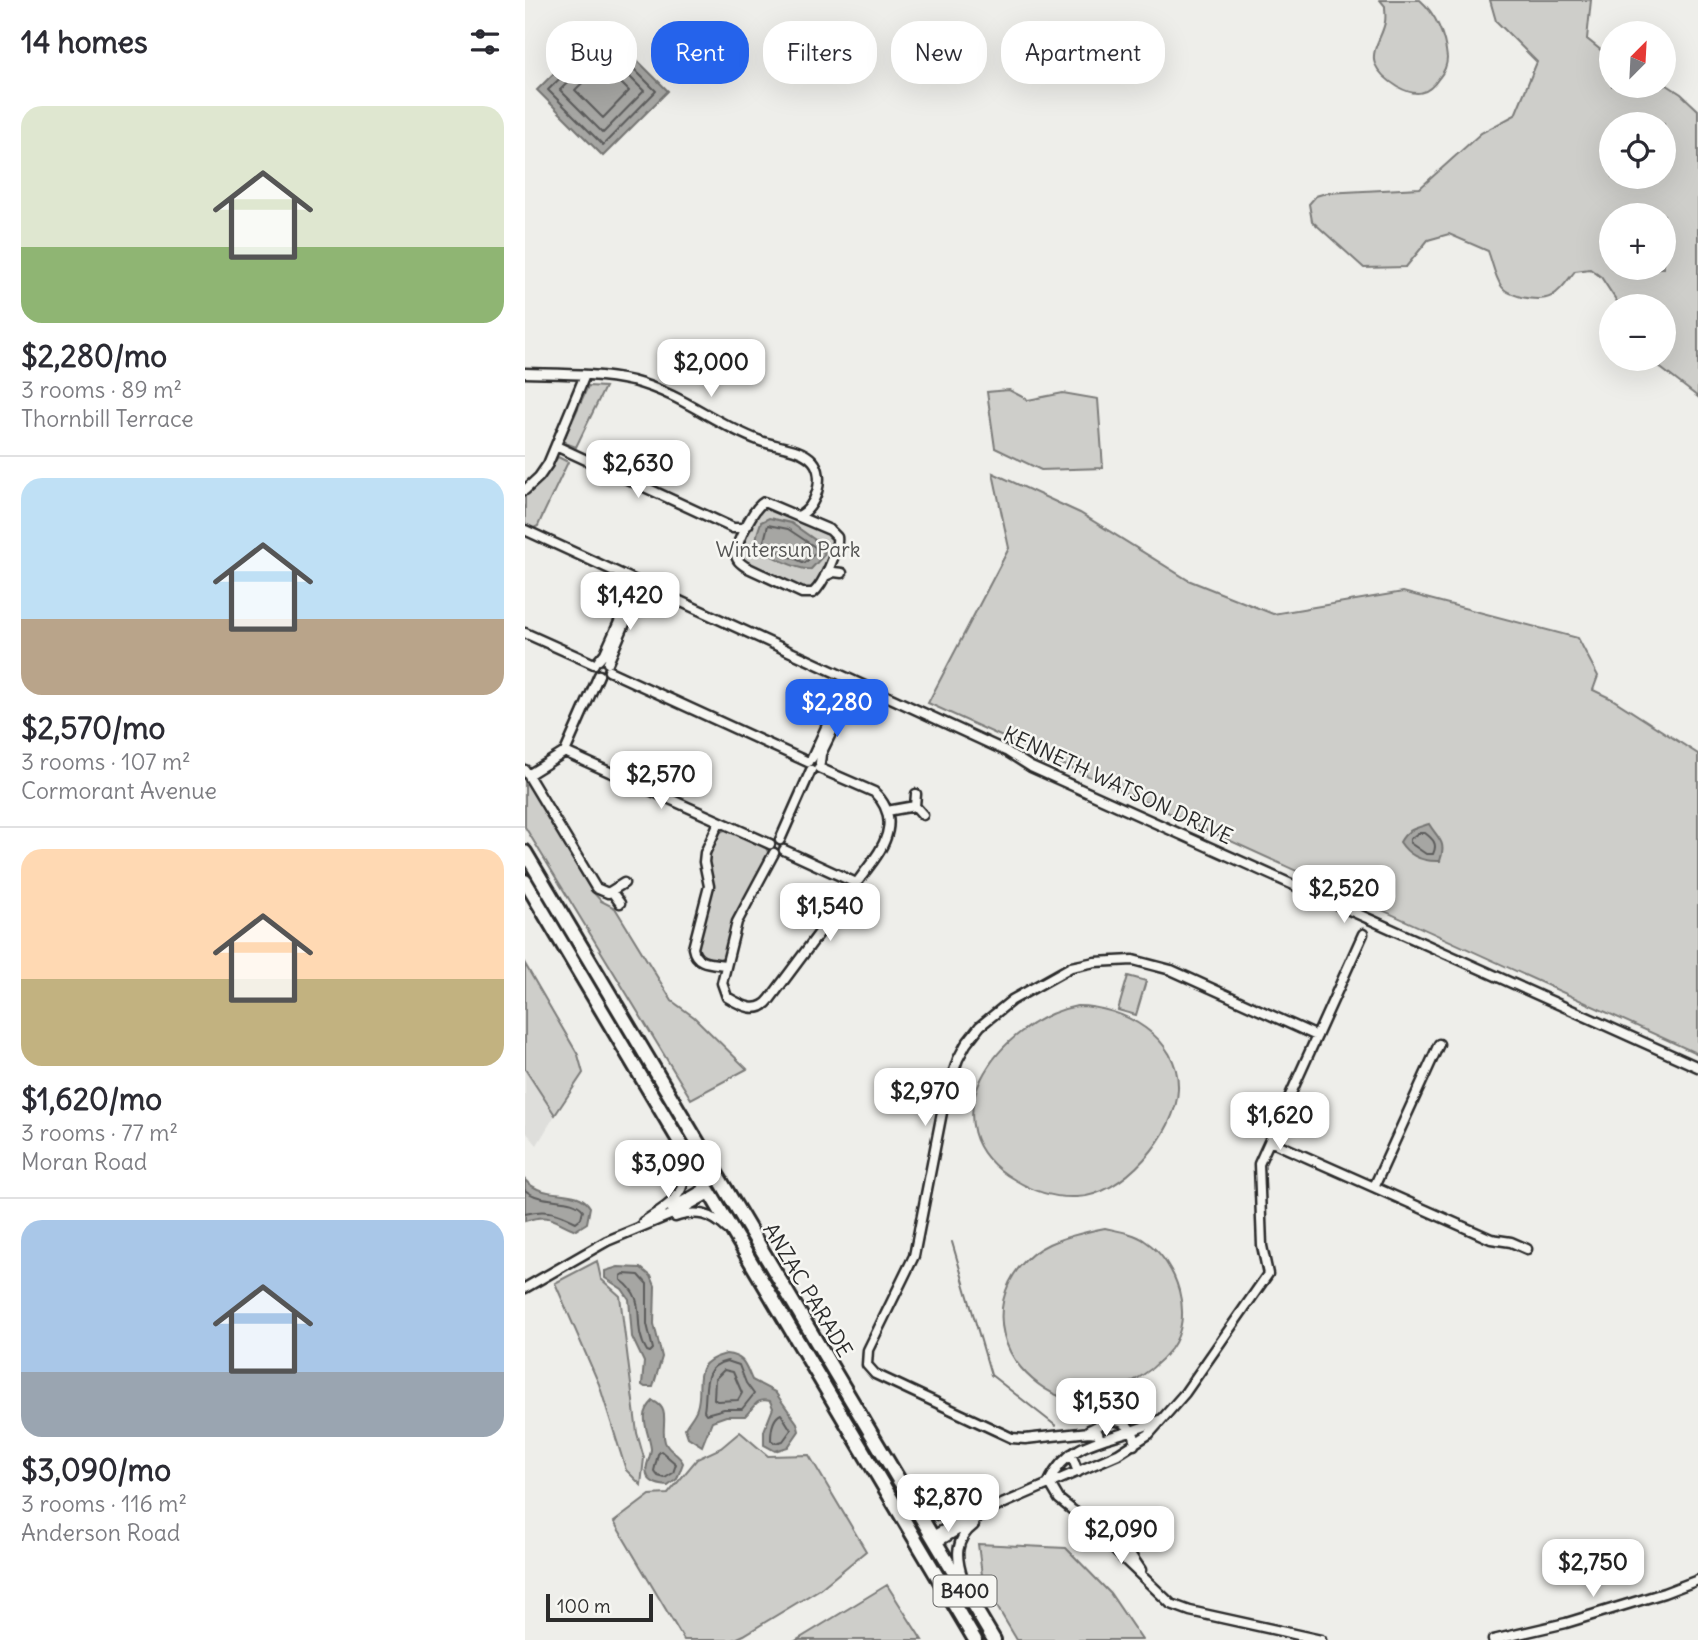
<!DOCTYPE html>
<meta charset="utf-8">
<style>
:root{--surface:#fff;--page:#f7f7f7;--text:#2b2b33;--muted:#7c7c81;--line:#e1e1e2;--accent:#2563eb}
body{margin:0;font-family:Delius,sans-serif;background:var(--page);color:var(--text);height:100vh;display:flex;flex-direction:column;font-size:26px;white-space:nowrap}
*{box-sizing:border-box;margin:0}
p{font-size:23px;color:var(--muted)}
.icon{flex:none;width:38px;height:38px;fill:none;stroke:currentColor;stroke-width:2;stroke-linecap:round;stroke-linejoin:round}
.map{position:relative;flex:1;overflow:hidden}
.details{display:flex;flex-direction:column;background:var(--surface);width:525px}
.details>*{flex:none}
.hud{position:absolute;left:21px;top:21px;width:665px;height:63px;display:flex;gap:14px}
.needle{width:46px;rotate:24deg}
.tools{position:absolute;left:1074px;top:21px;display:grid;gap:14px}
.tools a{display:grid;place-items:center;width:77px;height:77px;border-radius:50%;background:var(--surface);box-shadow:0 7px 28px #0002;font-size:35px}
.scale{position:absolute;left:21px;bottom:18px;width:107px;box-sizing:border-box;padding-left:7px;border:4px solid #2b2b2b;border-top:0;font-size:19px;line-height:24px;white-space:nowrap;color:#2b2b2b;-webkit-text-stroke:5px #f6f6f2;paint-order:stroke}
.price{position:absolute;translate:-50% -60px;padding:0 16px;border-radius:14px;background:#fff;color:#222;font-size:23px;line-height:46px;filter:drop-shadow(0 2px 4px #0008)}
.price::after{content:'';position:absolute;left:50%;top:42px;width:21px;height:16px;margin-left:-10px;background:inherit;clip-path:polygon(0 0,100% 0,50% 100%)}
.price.current{background:var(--accent);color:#fff}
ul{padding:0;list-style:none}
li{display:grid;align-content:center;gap:14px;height:371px;padding:0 21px}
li+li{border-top:2px solid var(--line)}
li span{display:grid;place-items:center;height:217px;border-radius:21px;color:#555}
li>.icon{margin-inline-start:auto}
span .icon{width:126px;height:126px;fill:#fffc;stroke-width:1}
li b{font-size:30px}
h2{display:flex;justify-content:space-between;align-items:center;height:84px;padding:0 21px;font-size:30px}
.pill{padding:0 24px;border-radius:28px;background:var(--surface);box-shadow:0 7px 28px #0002;font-size:24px;line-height:63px}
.pill.current{background:var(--accent);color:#fff}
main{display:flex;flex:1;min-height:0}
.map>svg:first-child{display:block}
.built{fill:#dededb}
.green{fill:#cececa;stroke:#7c7c7a;stroke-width:2;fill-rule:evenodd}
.water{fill:#a6a6a3;stroke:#757573;stroke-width:2}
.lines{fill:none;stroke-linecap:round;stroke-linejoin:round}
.shore{stroke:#5c5c5b;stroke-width:2}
.stream{stroke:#757573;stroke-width:2}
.minor-casing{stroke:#2b2b2b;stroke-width:13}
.primary-casing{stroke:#2b2b2b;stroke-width:18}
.minor{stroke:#f6f6f2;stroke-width:8}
.primary{stroke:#f6f6f2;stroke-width:12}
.labels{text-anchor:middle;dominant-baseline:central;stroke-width:5;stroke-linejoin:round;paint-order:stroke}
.shield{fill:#f6f6f2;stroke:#686867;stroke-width:2}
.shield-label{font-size:19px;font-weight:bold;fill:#2b2b2b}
.park-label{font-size:21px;fill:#545453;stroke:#f6f6f2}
.street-label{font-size:21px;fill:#2b2b2b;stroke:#f6f6f2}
</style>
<main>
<section class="details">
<h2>14 homes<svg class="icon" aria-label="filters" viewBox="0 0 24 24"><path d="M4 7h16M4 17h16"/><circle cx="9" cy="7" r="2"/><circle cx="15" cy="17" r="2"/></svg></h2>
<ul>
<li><span style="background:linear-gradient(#dfe7d0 65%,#8fb573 0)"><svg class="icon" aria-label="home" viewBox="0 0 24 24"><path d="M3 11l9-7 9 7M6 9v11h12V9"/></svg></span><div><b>$2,280/mo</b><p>3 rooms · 89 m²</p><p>Thornbill Terrace</p></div></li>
<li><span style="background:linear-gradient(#bfe0f5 65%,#b9a48a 0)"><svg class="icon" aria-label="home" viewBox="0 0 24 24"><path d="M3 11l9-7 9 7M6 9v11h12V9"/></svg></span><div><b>$2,570/mo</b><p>3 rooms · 107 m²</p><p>Cormorant Avenue</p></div></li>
<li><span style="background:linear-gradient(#ffd9b3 60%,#c2b280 0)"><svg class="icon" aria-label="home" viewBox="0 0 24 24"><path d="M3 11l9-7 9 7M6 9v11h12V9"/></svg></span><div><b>$1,620/mo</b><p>3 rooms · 77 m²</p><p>Moran Road</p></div></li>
<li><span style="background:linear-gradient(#a9c7e8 70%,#9aa5b1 0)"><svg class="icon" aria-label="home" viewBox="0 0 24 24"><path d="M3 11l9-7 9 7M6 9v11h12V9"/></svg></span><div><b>$3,090/mo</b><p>3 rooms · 116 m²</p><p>Anderson Road</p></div></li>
</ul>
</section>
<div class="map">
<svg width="1173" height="1640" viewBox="0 0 1173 1640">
<rect width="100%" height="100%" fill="#eeeeea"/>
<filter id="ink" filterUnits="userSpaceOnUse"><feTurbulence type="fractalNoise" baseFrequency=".0143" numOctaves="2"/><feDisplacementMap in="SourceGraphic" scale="14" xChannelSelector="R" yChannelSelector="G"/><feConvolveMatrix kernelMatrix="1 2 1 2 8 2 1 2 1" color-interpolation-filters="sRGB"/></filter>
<g filter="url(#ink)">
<path class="built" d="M0,1069L30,1115L12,1145L0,1131Z"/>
<path class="green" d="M855,0H895C911,14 920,36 922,58C922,66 919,72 914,78C903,95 891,97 873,87C865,82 854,74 850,64C845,50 858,36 860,22C861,17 860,11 860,6Z
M965,0H1066L1062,39L1087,59V86H1139V83L1156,94L1173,110V397L1124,359H1139V306H1095L1076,277L1065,269L1050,271C1032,294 1027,304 996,297C990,295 981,293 977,287C970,278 967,261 963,251L924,234L903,240L881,267L839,268L787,221L784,204L791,196L801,193L895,188L956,133L990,115L1012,62L971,21ZM1087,124H1139V177H1087ZM1087,215H1139V268H1087Z
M63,386L80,387L51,447L40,443L39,439Z
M484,390L503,400L538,393L573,399L578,468L516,470L470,448L462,392Z
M33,457L43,462L16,519L13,526L7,529L0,526V495L19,477Z
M468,473L555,513L663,580L748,614L878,592L1053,638L1073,676L1068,690L1087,699L1173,754V1054L403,703L484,548Z
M241,506L308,537L309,547L288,590H279L217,560C213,545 228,514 241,506Z
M0,777L66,890L76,901L90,908L147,1001L169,1017L222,1069L166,1099L0,827Z
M203,829L240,846L244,854L213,910L198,957L191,961L179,959L172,949C174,930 182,913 185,894C187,874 175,836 203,829Z
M0,964L53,1055L58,1073L30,1115L0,1069Z
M603,976L621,981L611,1015L593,1010Z
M552,1006C597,1006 655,1037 653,1089C652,1133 597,1197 551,1197C530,1198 508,1191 490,1180C397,1126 473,1021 552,1006Z
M580,1228C593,1231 609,1233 620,1241C652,1262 670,1316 646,1349C625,1376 584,1399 550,1399C531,1400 508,1382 496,1368C461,1327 475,1267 524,1244C542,1236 560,1232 580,1228Z
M72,1261L76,1279L95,1296L112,1433L119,1458L116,1485L101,1470L74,1384L30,1283Z
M215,1432L243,1456L284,1455L341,1551L295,1589L219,1635L208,1640H159L89,1522L125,1495L143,1494L172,1459L196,1448Z
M453,1544L541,1548L585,1593L617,1640H492L458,1583Z
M362,1585L397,1640H272Z"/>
<path class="water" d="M77,25L143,91L78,156L12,90Z
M244,518L266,523L300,547L299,555L286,569C276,571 236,554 232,543C230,536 234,529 236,522Z
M904,824C913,839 922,841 915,861C898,862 884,856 875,842C882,829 891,828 904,824Z
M0,1180C20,1202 51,1185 65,1207L62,1223L51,1230C29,1222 27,1212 0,1221Z
M93,1267L116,1268L126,1276L130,1286L129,1324L137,1357L128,1387H120L117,1385L119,1362L107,1337L104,1299L97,1289L80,1278V1271Z
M201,1354C220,1356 220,1365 227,1380L250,1392L272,1423L274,1431L263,1447L250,1451L239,1445V1431L248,1408L245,1401C231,1397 229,1408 220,1416H201L187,1421L177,1446L163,1437L160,1428C164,1421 170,1415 172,1408C180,1384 162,1364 201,1354Z
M128,1401C147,1409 135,1427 140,1442C143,1451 154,1454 158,1463L152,1479L143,1486C135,1485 127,1484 123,1477C118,1467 126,1458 126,1449C124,1431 112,1416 128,1401Z"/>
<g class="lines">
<path class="shore" d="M77,37L131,91L78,145L23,90Z
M77,49L119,91L78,133L35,90Z
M77,64L104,91L78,118L50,90Z
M243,525L263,529L290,547L291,552L280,563L250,550L239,541Z
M893,833H900C908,839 913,844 908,854H901L885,843V839Z
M0,1190C17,1205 47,1195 58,1210L56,1218L51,1222C33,1213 21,1208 0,1214
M99,1274L114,1275L122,1284V1324L128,1349L125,1352L122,1351C105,1324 125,1301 96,1280V1276Z
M202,1361L214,1365L221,1383L229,1394L217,1409H199L181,1414L179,1411C183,1390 175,1367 202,1361Z
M199,1370L208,1372L217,1393L213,1400L192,1401L189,1399L190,1379Z
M256,1414L266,1430L258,1441L250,1443L246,1440C246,1431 247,1418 256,1414Z
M136,1451L151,1464L148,1473L140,1478L133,1476L129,1471L133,1454Z"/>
<path class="stream" d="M427,1242L466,1375L531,1426"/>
<defs>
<path id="minor" d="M0,373C35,374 73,373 107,381C157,394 188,423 233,440C249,447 276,447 288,461C301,476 291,509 273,516
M31,446L208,528H217L223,525
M0,490L14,477L23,464L60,375
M239,502L305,530L312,537C314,550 298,585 288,593H277L221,567C215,563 211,560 211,553C212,541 229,507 239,502Z
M0,530L481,751L506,767L1173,1067
M300,576L309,572L317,573
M0,633L69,664
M74,660L80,653L112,582
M83,663L117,584
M84,671L283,762
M40,752L245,844
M287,758L313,701L320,696L326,681
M295,763L296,754L321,703L320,696
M0,770L71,888L83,893L99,883
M3,775L40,752L74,675
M391,794L390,806L398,815
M362,811L390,806
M194,822L180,853L179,862L184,886L168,948C171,965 187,963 201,965
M255,840L286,770
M259,850L331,883
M249,853L212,922L197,983L202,997C217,1006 233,1015 245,999L348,861C365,838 372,814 349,792L294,768
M87,892L95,903
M745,1141L966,1239L986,1242L1002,1249
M849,1187L914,1044
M146,1208L182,1187
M150,1217C171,1210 186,1213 202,1229
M118,1222C150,1201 168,1192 155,1150
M0,1288L82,1241L152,1212L186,1193
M564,1430C571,1427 578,1422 585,1421C599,1419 613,1432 609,1445
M575,1440L573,1433L564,1432L500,1439L487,1438L350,1374L342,1365L343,1350L389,1256L420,1097L433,1059L441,1044L455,1026L487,1000L546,967L570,962L608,960L646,970L792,1036
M546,1454L553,1472
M524,1482L534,1499L551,1513
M524,1482C546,1435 594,1441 634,1420
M390,1500C415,1526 435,1516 465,1506
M549,1511L646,1604L665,1611L796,1640
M568,1524L599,1545L616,1570
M407,1536L441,1518
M411,1543L475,1505L593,1454L624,1434L660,1393L743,1274L737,1246L734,1164L838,934
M438,1579C431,1558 429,1540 449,1525
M968,1640L1041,1623L1139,1593L1173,1580"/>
<path id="primary" d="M0,852L469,1640
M0,881L450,1640"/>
</defs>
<use href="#minor" class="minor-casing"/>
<use href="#primary" class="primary-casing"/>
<use href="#minor" class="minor"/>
<use href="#primary" class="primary"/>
</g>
</g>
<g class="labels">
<rect class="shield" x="408.5" y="1575.5" width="63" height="31" rx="5"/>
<g class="shield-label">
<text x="440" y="1591">B400</text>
</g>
<g class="park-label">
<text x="263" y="549">Wintersun Park</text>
</g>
<g class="street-label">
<text transform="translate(593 785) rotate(25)">KENNETH WATSON DRIVE</text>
<text transform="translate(283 1290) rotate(59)">ANZAC PARADE</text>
</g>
</g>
</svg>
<div class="tools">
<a><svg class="needle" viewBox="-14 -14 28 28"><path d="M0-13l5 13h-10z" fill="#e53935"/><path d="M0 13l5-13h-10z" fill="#7c7c81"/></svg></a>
<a><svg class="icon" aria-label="locate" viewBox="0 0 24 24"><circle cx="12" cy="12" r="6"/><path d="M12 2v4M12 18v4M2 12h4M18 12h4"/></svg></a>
<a>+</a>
<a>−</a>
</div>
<div class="scale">100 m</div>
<b class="price" style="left:186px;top:399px">$2,000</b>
<b class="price" style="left:113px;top:500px">$2,630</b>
<b class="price" style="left:105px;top:632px">$1,420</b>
<b class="price current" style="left:312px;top:739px">$2,280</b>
<b class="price" style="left:136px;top:811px">$2,570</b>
<b class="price" style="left:819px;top:925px">$2,520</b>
<b class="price" style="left:305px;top:943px">$1,540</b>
<b class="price" style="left:400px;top:1128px">$2,970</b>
<b class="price" style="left:755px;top:1152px">$1,620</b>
<b class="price" style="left:143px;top:1200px">$3,090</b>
<b class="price" style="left:581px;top:1438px">$1,530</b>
<b class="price" style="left:423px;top:1534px">$2,870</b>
<b class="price" style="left:596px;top:1566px">$2,090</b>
<b class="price" style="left:1068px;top:1599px">$2,750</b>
<div class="hud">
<a class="pill">Buy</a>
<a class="pill current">Rent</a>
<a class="pill">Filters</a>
<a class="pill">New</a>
<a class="pill">Apartment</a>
</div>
</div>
</main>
